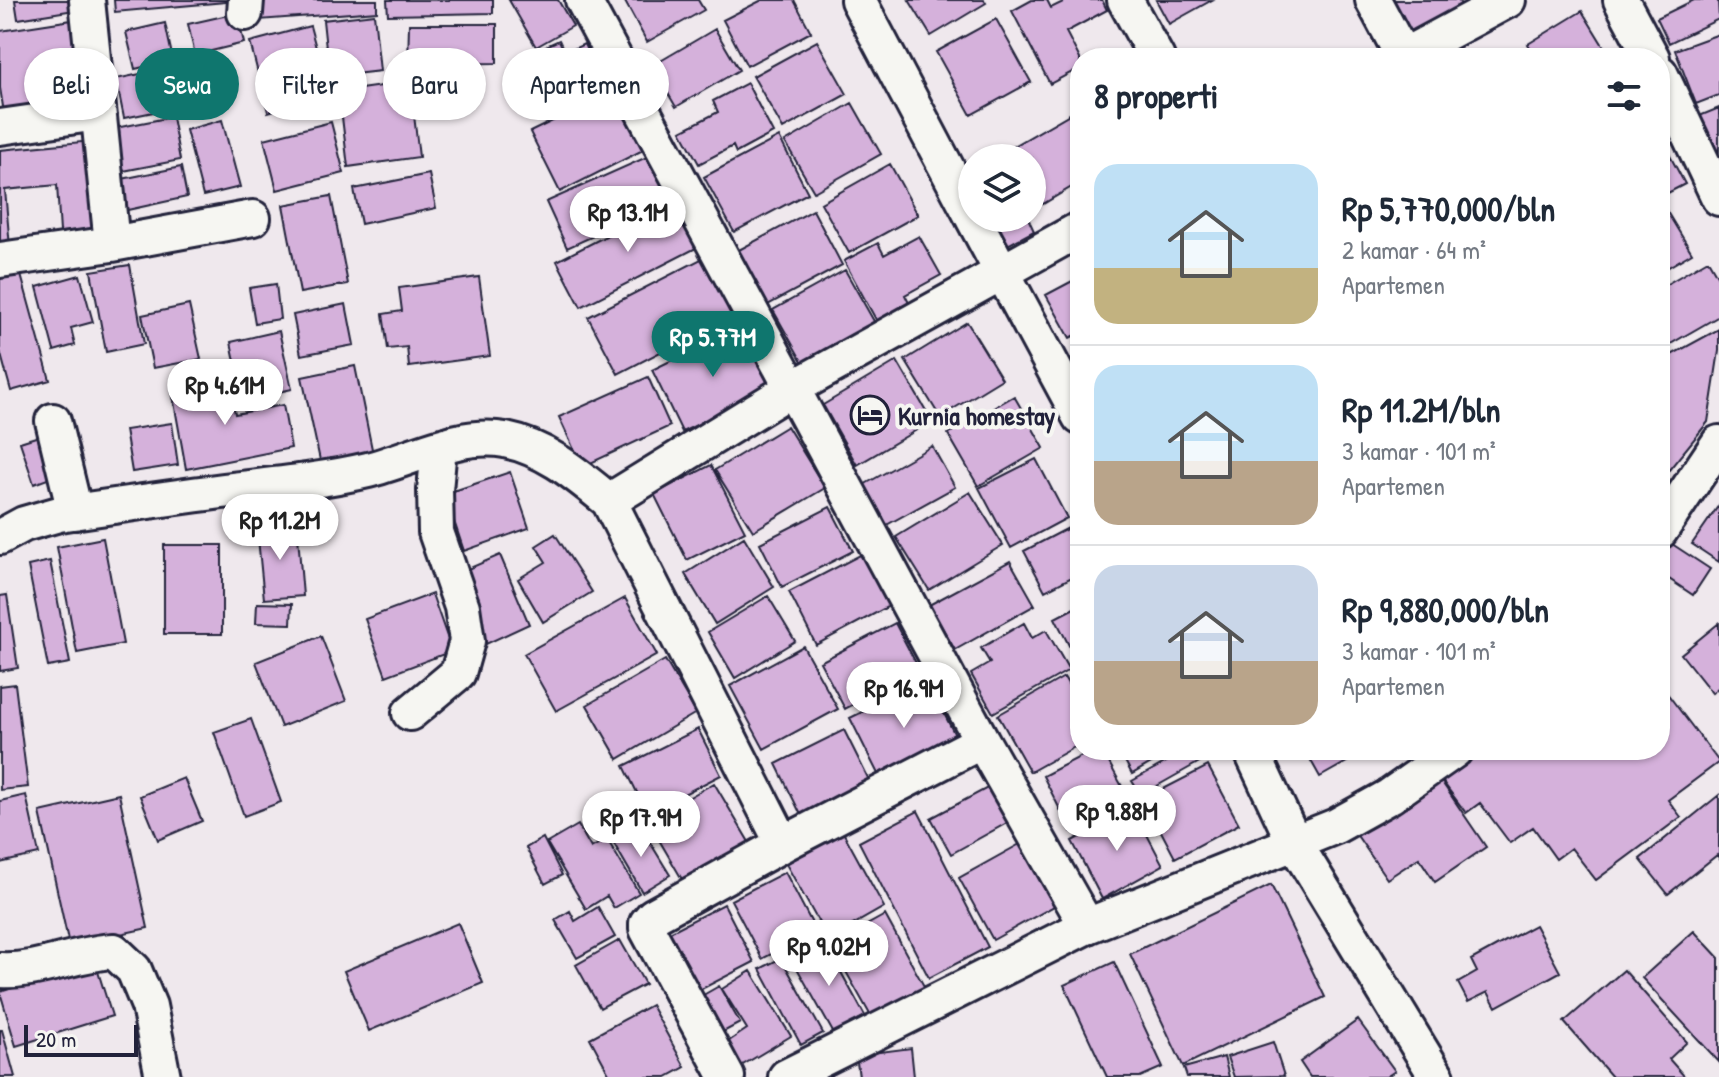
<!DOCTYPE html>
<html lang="id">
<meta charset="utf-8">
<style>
:root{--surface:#fff;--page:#f6f6f7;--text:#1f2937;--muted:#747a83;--line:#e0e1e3;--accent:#0f766e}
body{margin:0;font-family:"Patrick Hand",sans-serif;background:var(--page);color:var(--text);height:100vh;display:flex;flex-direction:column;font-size:30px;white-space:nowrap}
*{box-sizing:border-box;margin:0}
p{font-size:26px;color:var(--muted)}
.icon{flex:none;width:44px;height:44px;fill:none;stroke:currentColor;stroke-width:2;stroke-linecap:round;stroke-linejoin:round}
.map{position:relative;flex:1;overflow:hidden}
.drawer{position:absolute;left:1070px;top:48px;width:600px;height:712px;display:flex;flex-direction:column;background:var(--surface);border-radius:32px;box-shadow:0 2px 6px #0004}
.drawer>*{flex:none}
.hud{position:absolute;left:24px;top:48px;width:760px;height:72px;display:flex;gap:16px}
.buttons{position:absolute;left:958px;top:144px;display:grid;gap:16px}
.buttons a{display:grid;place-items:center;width:88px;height:88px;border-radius:50%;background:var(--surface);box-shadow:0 2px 6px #0004;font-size:40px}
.scale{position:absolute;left:24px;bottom:20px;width:114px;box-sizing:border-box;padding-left:8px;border:4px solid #22223b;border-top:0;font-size:22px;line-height:28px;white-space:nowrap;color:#22223b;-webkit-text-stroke:6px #f6f6f2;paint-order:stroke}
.price{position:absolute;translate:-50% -68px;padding:0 18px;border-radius:28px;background:#fff;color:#222;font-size:26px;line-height:52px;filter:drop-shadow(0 2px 4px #0008)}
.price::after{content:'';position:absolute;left:50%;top:48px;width:24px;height:18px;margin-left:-12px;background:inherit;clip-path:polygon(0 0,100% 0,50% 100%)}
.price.selected{background:var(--accent);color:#fff}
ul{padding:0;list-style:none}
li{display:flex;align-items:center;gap:24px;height:200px;padding:0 24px}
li+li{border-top:2px solid var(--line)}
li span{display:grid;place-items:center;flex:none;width:224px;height:160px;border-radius:24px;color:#555}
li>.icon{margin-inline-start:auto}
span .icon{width:96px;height:96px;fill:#fffc;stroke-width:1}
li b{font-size:34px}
h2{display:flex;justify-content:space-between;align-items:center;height:96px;padding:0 24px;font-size:34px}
.pill{padding:0 28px;border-radius:36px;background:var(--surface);box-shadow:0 2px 6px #0004;font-size:28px;line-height:72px}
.pill.selected{background:var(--accent);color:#fff}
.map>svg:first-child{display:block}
.building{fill:#d5b1db;stroke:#22223b;stroke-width:2}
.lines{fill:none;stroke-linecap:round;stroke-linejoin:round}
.street-casing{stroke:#22223b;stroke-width:40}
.street{stroke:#f6f6f2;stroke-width:34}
.labels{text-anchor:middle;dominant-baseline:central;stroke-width:8;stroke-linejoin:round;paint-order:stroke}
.poi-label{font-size:26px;font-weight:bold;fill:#22223b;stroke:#f6f6f2;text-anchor:start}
</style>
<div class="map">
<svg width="1719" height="1077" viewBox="0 0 1719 1077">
<rect width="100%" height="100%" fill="#efe8ed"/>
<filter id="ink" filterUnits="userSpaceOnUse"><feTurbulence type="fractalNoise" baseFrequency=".0125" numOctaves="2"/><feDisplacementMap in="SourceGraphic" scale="16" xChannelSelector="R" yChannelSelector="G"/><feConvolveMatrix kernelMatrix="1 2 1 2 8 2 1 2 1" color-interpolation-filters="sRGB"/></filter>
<g filter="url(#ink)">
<path class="building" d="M15,0H86L87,8L18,19Z
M114,0H236V1L115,12Z
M258,0H377V11L259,20Z
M387,0H493V13L388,15Z
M509,0H558L573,26L536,47Z
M624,0H698L704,10L647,42Z
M762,0H794L811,32L747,66L723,20Z
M909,0H984L986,3L931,36Z
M1032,0H1047L1051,8L1067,0H1102L1107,10L1066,32L1080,59V68L1050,84L1012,11Z
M1156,0H1212L1169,24Z
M1390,0H1458L1463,7L1412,37Z
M1694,0H1718L1719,19L1669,43L1657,18Z
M1582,11L1604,47L1586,58H1537L1528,44Z
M237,13L244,43L195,55L188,24Z
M374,14L380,71L329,77L323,20Z
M996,19L1031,82L971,115L936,52Z
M72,20L84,107L5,119L0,88V31Z
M165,23L173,60L135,69L126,32Z
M409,24H497V63L408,64Z
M310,26L329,95L268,112L250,42Z
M715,29L739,70L676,107L652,66Z
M1719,34V95L1696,104L1675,50Z
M559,40L565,53L584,44L603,87L537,117L517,74L528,70L522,57Z
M817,41L847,94L783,129L753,76Z
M218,58L227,97L124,118L116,79Z
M410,82L419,157L348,167L339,92Z
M747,83L773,133L736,153L733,146L699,164L681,131L718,112L713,101Z
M616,90L645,149L560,192L530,132Z
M852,103L881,154L814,192L785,142Z
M1080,108V182L1043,204L1032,185V158H1016L1011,148Z
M1719,108V164L1697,117Z
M172,117L180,160L118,172L110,129Z
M222,120L240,187L203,196L186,130Z
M331,122L344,173L277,190L264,139Z
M779,137L808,193L734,232L704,177Z
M1660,137L1685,184L1660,197Z
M92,141L99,228L60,232L57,185L5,190L10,247L0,248V150Z
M649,156L670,201L567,248L546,202Z
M890,164L918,215L849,253L821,203Z
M181,167L187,197L123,211L117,180Z
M429,174L436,208L361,224L354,189Z
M331,196L348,284L300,293L283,205Z
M676,200L700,246L581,307L557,261Z
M1664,207L1692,253L1660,272V210Z
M813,210L842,265L766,306L737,251Z
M988,218H1028L1034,231L1004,247Z
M919,236L941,275L905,295L912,309L880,327L844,261L878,243L884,255Z
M703,258L732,315L618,374L588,317Z
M1708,260L1719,279V316L1660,350V288Z
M18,264L50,380L11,391L0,351V269Z
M130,265L144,344L106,352L91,271Z
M845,270L875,323L803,363L773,310Z
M80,275L93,322L71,328L75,345L54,351L37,287Z
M479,277L490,356L409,367L407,347L388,349L383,314L402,311L399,288Z
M1080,277V333L1070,338L1046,295Z
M276,284L280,319L255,323L249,288Z
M346,304L354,345L301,355L293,315Z
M189,305L201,359L153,368L142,315Z
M967,322L1002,379L940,417L905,360Z
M743,325L774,388L682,432L652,370Z
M1719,329V351L1708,422L1660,481V361Z
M279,331L292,389L243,400L231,342Z
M897,361L932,421L857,465L823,405Z
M355,366L373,454L321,465L302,377Z
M648,377L670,426L582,467L559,417Z
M229,380L235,414L283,405L291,448L186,469L172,391Z
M1014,396L1044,448L978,486L948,434Z
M172,423L178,465L132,472L125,430Z
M787,426L825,488L753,531L715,470Z
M42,435L56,476L34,484L20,442Z
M932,446L955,487L883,527L860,487Z
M1036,459L1067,518L1011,548L979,488Z
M711,465L745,531L687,560L654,494Z
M510,472L529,528L464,551L445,494Z
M970,492L1003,545L929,590L896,537Z
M1719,505V562L1692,544Z
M830,507L853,551L782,587L760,543Z
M1080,522V573L1045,591L1024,551Z
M297,524L303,596L264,599L257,528Z
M555,534L592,592L543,622L518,579L546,562L536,546Z
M744,537L774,587L715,624L685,574Z
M103,538L123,644L77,653L57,547Z
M1669,542L1710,569L1693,595L1660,573V556Z
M164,545H222V634H164Z
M864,553L891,605L816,645L789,592Z
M500,555L529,624L486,644L456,574Z
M50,561L70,663L48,667L28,566Z
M1010,561L1035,605L955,650L929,605Z
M432,594L452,651L386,676L365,619Z
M7,595L18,668L0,671V596Z
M768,596L795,641L735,678L708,632Z
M625,598L657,655L556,711L524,654Z
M257,603L292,604L291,624L256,623Z
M1080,605V667L1055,618Z
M895,623L919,669L845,709L820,662Z
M1024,623L1032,638L1046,630L1069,670L993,713L971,674L990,663L981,648Z
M1719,623V687L1712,693L1681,654Z
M321,636L346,701L281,727L256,662Z
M803,646L838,709L764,749L730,686Z
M665,660L696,713L618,759L587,705Z
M1064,677L1080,704V744L1030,772L998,715Z
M927,680L958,741L881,780L850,718Z
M15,684L28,787L0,790V686Z
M1660,684L1719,762L1668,800L1681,817L1596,880L1571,848L1556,859L1533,827L1510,843L1480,803L1466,813L1440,778L1478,750H1660Z
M251,719L281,802L244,816L214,732Z
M698,729L721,775L647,813L624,766Z
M844,730L870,782L802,817L776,764Z
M1093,750H1102L1129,799L1071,831L1043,776Z
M1119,750H1174L1132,774Z
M1188,750H1197L1203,760L1141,795L1132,781Z
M1305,750H1368L1320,777Z
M1208,766L1239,824L1175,858L1144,799Z
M184,778L202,821L158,840L140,796Z
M1439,778L1486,847L1435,882L1419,858L1387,879L1356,834Z
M714,783L749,842L683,881L648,821Z
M993,785L1012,820L951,854L931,818Z
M119,794L148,928L69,945L40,812Z
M26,795L39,854L0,863V801Z
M1719,795V858L1717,855L1668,894L1640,859Z
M1133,808L1163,865L1102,899L1072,841Z
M918,811L988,947L929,978L859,842Z
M578,825L591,848L607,839L639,893L614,908L607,896L586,909L547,843Z
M640,826L670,875L642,892L613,842Z
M843,832L884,907L828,939L786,864Z
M543,838L562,875L545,884L526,848Z
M1020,844L1054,906L993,940L959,878Z
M785,872L816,931L762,959L731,900Z
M1271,885L1325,997L1183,1066L1130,954Z
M724,904L754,962L690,995L660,937Z
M598,907L615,937L577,958L555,920L570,911L575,921Z
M885,915L925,988L872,1018L831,945Z
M458,923L483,983L369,1031L344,971Z
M1535,925L1560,972L1496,1007L1488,992L1468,1002L1458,983L1477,972L1471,960Z
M1694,931L1719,958V1062L1642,978Z
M620,940L645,984L600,1008L576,965Z
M825,943L865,1016L834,1034L793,961Z
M781,958L823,1033L801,1045L760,969Z
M95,962L112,1016L16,1046L0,992Z
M1114,962L1163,1067L1140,1077H1107L1064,985Z
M1624,970L1687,1042L1669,1059L1685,1077H1612L1564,1022Z
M751,971L791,1036L731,1072L717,1049L747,1029L722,989Z
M719,986L740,1023L712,1038L691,1002Z
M651,1005L685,1067L667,1077H611L590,1038Z
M1358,1020L1395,1071L1386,1077H1310L1300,1062Z
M0,1030H2L15,1077H0Z
M1273,1042L1284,1076L1234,1077L1227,1057Z
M911,1048L914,1077H859L856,1055Z
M1224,1057L1229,1077H1187L1184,1068Z"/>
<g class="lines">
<defs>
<path id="street" d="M87,0L112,244
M583,0L982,741L1087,926
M858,0L972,216
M1125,0L1157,58
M1373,0L1404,58
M1621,0L1652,58
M245,13L246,0
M1400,58L1508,0
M1660,73L1719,198
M0,127L98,113
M973,218L1080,417
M0,260L112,244L253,218
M53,421L75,512
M609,501L793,388L1080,229
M1660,531L1719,443
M0,537L24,524L59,514C114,506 168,498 223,491C271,485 321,481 368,470C412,459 458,432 505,440C546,448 577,475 609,501L783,844
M410,713L458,673L467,641L462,607L436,532L435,490L439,448
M1251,750L1294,842L1437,1077
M0,970C40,972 75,953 114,951L134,970L149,1006L163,1077
M727,1077L647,929V923L653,916L783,844L982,741
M786,1077L1087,926L1336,826L1390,796L1455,750"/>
</defs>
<use href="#street" class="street-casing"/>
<use href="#street" class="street"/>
</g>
</g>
<defs>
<symbol id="hotel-ring" viewBox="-11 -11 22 22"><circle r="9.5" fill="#f6f6f2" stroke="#22223b" stroke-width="1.5"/><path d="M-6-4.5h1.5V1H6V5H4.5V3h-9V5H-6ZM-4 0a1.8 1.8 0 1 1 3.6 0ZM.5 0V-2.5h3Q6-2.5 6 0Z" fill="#22223b"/></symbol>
</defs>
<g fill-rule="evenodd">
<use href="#hotel-ring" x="848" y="393" width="44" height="44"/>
</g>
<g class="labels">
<g class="poi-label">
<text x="898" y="415">Kurnia homestay</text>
</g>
</g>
</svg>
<div class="buttons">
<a><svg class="icon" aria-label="layers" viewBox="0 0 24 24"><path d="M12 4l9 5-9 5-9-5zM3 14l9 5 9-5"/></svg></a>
</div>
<div class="scale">20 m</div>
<b class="price" style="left:628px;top:254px">Rp 13.1M</b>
<b class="price selected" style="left:713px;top:379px">Rp 5.77M</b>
<b class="price" style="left:225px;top:427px">Rp 4.61M</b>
<b class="price" style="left:280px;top:562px">Rp 11.2M</b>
<b class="price" style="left:904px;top:730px">Rp 16.9M</b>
<b class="price" style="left:1117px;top:853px">Rp 9.88M</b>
<b class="price" style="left:641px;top:859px">Rp 17.9M</b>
<b class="price" style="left:829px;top:988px">Rp 9.02M</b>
<div class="hud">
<a class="pill">Beli</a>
<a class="pill selected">Sewa</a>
<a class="pill">Filter</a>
<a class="pill">Baru</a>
<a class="pill">Apartemen</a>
</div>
<section class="drawer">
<h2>8 properti<svg class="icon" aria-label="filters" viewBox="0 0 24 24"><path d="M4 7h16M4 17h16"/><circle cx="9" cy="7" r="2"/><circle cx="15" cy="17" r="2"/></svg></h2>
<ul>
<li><span style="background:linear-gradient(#bfe0f5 65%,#c2b280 0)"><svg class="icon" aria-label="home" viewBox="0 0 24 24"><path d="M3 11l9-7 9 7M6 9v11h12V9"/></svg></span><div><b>Rp 5,770,000/bln</b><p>2 kamar · 64 m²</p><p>Apartemen</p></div></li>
<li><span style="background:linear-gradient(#bfe0f5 60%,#b9a48a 0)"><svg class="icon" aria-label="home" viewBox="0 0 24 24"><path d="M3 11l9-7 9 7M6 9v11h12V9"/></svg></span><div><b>Rp 11.2M/bln</b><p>3 kamar · 101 m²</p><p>Apartemen</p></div></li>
<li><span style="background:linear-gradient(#c9d6e8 60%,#b9a48a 0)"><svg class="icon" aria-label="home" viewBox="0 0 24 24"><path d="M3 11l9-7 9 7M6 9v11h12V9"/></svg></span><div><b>Rp 9,880,000/bln</b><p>3 kamar · 101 m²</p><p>Apartemen</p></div></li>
</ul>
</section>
</div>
